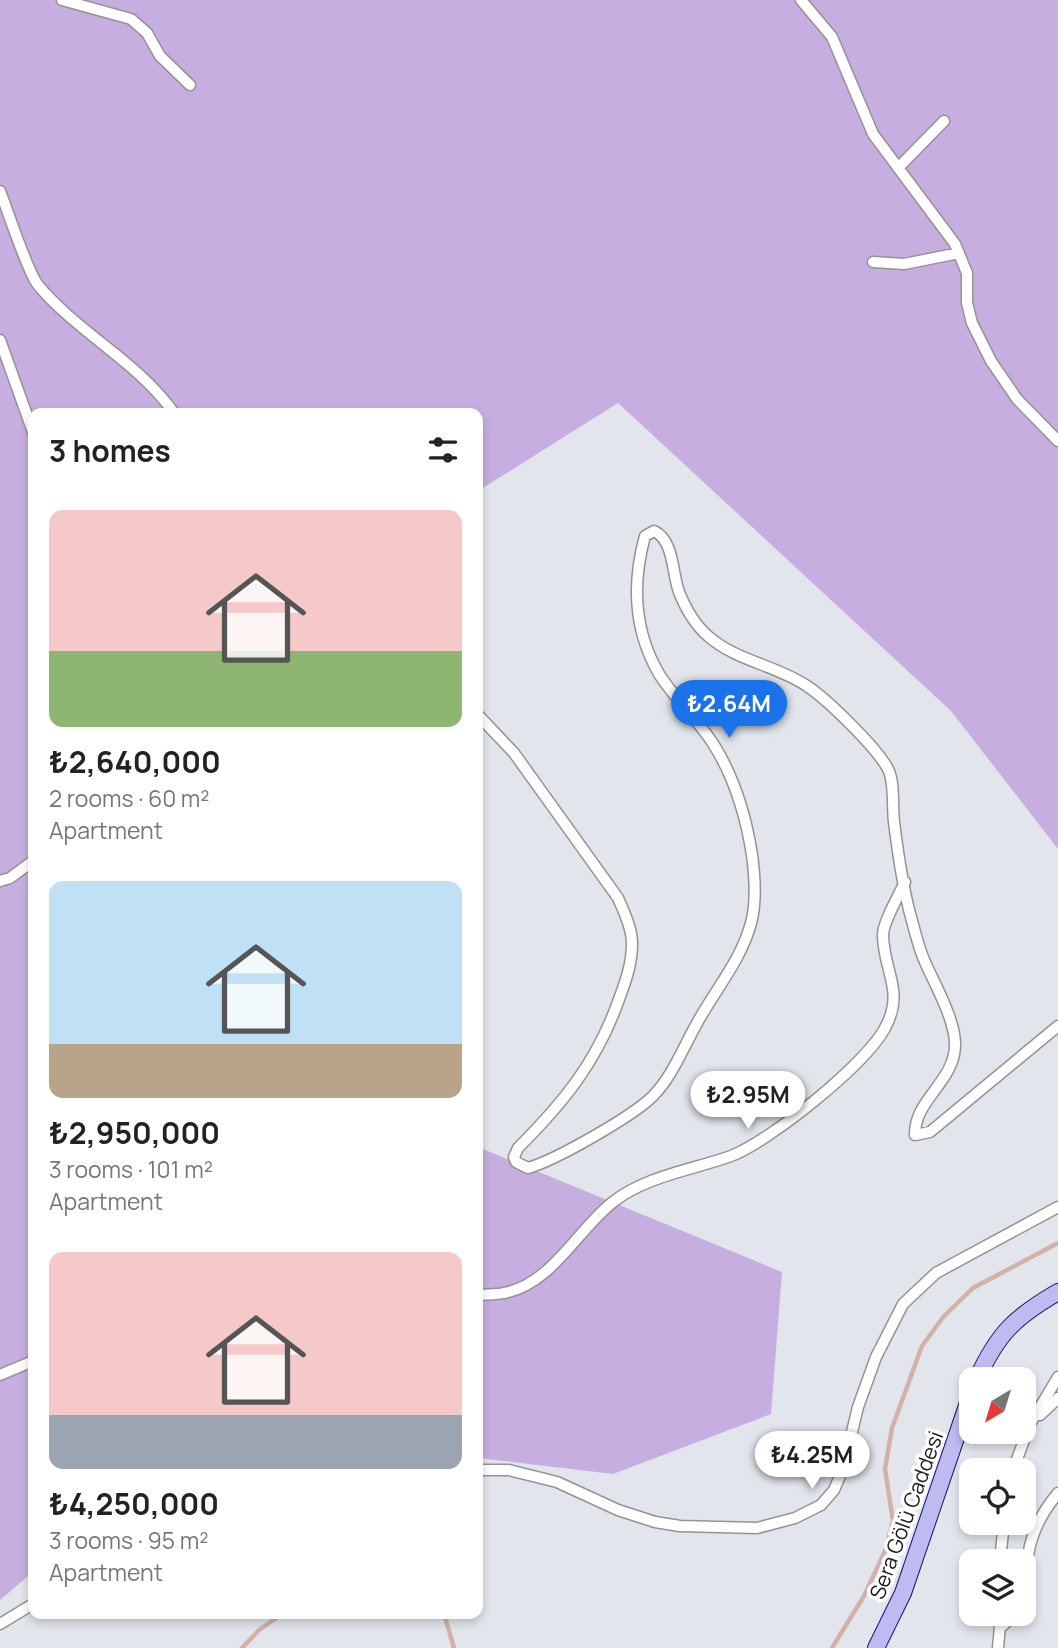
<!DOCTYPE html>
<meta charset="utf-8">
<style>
:root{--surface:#fff;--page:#f2f2f2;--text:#222;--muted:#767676;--accent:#1a73e8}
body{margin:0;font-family:Manrope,sans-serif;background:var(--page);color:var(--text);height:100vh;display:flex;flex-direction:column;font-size:26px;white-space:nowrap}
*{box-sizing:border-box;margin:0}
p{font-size:23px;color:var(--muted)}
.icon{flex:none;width:38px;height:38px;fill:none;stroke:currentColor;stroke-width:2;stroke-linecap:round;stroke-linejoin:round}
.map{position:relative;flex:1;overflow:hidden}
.details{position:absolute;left:28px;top:408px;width:455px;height:1211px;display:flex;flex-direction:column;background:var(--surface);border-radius:14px;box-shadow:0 4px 10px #0003}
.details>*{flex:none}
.needle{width:46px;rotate:218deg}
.buttons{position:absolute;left:959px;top:1367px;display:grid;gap:14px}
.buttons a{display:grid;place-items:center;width:77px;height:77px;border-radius:14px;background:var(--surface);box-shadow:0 4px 10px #0003;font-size:35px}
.price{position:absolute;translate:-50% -60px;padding:0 16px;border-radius:24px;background:#fff;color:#222;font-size:23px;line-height:46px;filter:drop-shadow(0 2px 4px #0008)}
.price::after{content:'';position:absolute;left:50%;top:42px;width:21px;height:16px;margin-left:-10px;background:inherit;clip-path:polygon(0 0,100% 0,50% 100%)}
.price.on{background:var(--accent);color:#fff}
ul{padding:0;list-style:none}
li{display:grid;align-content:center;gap:14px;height:371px;padding:0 21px}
li span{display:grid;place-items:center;height:217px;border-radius:14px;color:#555}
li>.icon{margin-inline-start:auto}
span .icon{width:126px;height:126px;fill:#fffc;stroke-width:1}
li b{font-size:30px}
h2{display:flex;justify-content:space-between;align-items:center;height:84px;padding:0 21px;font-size:30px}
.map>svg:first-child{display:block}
.grass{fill:#c7aee0}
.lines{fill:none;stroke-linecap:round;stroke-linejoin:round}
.stream{stroke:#d4b1a8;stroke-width:4.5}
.street-casing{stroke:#939393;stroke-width:13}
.secondary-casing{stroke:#191164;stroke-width:18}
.street{stroke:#fff;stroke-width:10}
.secondary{stroke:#bdbbf1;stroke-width:16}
.labels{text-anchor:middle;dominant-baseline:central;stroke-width:7;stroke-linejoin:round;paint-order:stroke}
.street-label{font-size:21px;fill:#1c1c1c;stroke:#fff}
</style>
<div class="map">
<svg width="1058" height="1648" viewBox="0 0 1058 1648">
<rect width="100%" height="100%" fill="#e2e6ec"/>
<path class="grass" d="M0,0H1058V849L951,711L618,403L478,491V413H33V1572L0,1600Z
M478,1147L782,1272L771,1414L613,1474L478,1458Z"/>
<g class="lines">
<path class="stream" d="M444,1614L454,1648
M242,1648L259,1630L282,1614
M832,1648L864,1596L885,1551L893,1521L885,1469L892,1428L922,1346L944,1316L973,1288L1058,1243"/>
<defs>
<path id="street" d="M62,0L131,19L147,33L160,56L190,85
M801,0L832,37L873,134L955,244L967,273V303L972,323L991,361L1017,399L1058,441
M898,168L944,121
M0,191C8,211 27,271 38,285C78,333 137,361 174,413
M873,262L904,264L959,253
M0,340L33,432
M478,715L514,753L618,898C624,912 632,928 632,944C632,965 625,983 618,1002C596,1063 563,1103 518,1148L514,1157L516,1162L528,1168C556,1160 631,1117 652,1097C672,1077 682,1050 696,1025C714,991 741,961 751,923C757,901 755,877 752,855C746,816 735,779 714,745C698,720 675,699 659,674C634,631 632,583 645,536L654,531C674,540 672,573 679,592C685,607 695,625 708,636C736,661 776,665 807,686C828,700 877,748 888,769C895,783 892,806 894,822C898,854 903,890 912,921C916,935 919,949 925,962C935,985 956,1021 955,1046C954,1082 914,1100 915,1135L930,1132L1058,1026
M0,881L10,878L33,861
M478,1295C486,1294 496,1295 504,1293C552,1284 577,1230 613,1202C646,1176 692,1170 731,1156C770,1141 865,1065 885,1028C905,991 884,973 883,936C882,924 899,895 905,882
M0,1375L33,1361
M1040,1415L1058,1398
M478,1470H509L557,1482L618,1510L655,1522L680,1526L757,1528L795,1518L821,1505L834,1490L843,1469L858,1407L876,1357L903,1304L936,1273L1058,1207
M1013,1470L1030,1424L1058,1377
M1000,1561L1004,1522
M1024,1588C1027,1549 1032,1524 1058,1493
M0,1624L33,1604
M1001,1627L1016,1614
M998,1648L1001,1614"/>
<path id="secondary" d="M977,1379C998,1333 1015,1317 1058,1292
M876,1648L903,1593L971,1394"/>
</defs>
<use href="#street" class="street-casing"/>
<use href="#secondary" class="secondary-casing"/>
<use href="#street" class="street"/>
<use href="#secondary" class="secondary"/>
</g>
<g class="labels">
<g class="street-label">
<text transform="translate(906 1515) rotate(-70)">Sera Gölü Caddesi</text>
</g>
</g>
</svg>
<div class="buttons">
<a><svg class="needle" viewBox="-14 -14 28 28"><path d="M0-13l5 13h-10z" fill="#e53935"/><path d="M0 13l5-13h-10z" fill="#767676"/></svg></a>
<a><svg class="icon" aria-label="locate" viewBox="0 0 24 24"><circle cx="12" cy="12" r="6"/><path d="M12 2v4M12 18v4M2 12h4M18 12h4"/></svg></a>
<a><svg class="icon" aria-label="layers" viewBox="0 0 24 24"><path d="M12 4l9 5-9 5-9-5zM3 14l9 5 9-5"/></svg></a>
</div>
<b class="price on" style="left:729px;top:740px">₺2.64M</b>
<b class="price" style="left:748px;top:1131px">₺2.95M</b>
<b class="price" style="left:812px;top:1491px">₺4.25M</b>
<section class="details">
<h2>3 homes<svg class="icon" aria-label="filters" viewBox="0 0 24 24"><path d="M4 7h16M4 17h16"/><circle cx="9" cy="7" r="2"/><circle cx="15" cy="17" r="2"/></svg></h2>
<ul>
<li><span style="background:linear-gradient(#f6c9c9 65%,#8fb573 0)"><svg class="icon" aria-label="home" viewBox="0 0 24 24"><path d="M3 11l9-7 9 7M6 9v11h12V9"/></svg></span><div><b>₺2,640,000</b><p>2 rooms · 60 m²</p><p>Apartment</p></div></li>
<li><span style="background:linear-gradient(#bfe0f5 75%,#b9a48a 0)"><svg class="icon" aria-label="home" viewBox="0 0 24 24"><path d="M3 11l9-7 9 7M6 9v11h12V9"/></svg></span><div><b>₺2,950,000</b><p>3 rooms · 101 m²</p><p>Apartment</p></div></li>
<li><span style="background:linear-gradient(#f6c9c9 75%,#9aa5b1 0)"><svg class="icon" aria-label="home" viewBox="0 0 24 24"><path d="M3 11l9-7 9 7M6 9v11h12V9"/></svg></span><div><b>₺4,250,000</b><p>3 rooms · 95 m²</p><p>Apartment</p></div></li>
</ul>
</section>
</div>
